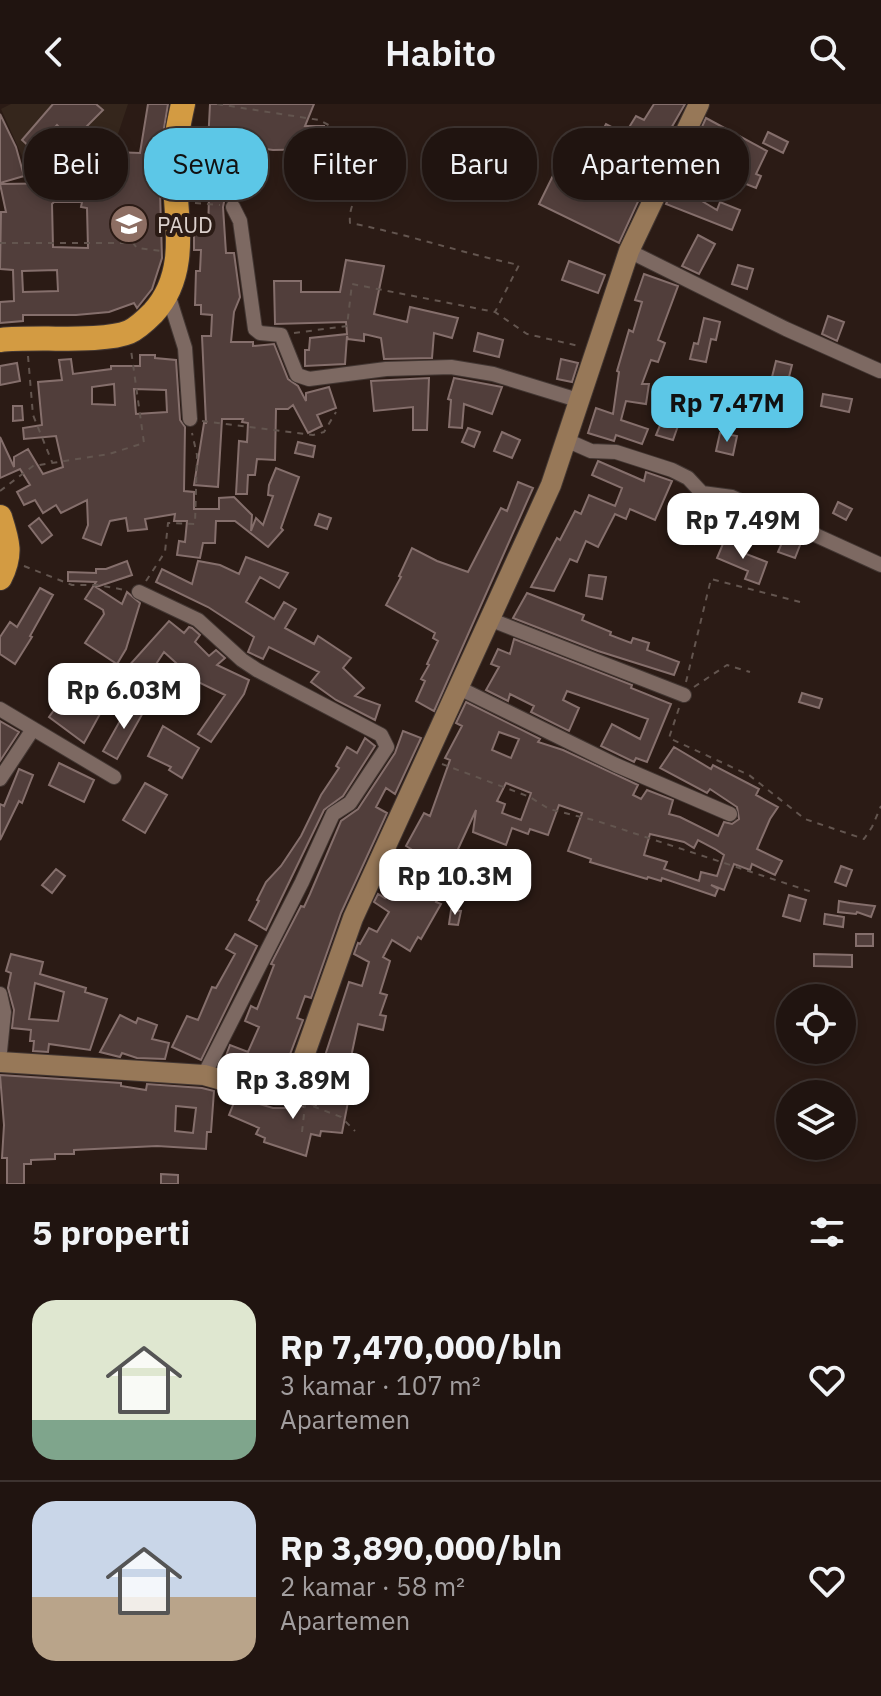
<!DOCTYPE html>
<html lang="id">
<meta charset="utf-8">
<style>
:root{--surface:#201410;--page:#281d19;--text:#f1f3f6;--muted:#a29e9f;--line:#3d3330;--accent:#5cc7e7}
body{margin:0;font-family:"IBM Plex Sans",sans-serif;background:var(--page);color:var(--text);height:100vh;display:flex;flex-direction:column;font-size:30px;white-space:nowrap}
*{box-sizing:border-box;margin:0}
p{font-size:26px;color:var(--muted)}
.icon{flex:none;width:44px;height:44px;fill:none;stroke:currentColor;stroke-width:2;stroke-linecap:round;stroke-linejoin:round}
.map{position:relative;height:1080px;overflow:hidden}
.details{display:flex;flex-direction:column;background:var(--surface);flex:1}
.details>*{flex:none}
.banner{position:absolute;left:24px;top:24px;width:834px;height:72px;display:flex;gap:16px}
.controls{position:absolute;left:776px;top:880px;display:grid;gap:16px}
.controls a{display:grid;place-items:center;width:80px;height:80px;border-radius:50%;background:var(--surface);box-shadow:0 4px 12px #0003,0 0 0 2px var(--line);font-size:40px}
.price{position:absolute;translate:-50% -68px;padding:0 18px;border-radius:16px;background:#fff;color:#222;font-size:26px;line-height:52px;filter:drop-shadow(0 2px 4px #0008)}
.price::after{content:'';position:absolute;left:50%;top:48px;width:24px;height:18px;margin-left:-12px;background:inherit;clip-path:polygon(0 0,100% 0,50% 100%)}
.price.on{background:var(--accent);color:#111}
ul{padding:0;list-style:none}
li{display:flex;align-items:center;gap:24px;height:200px;padding:0 32px}
li+li{border-top:2px solid var(--line)}
li span{display:grid;place-items:center;flex:none;width:224px;height:160px;border-radius:24px;color:#555}
li>.icon{margin-inline-start:auto}
span .icon{width:96px;height:96px;fill:#fffc;stroke-width:1}
li b{font-size:34px}
h2{display:flex;justify-content:space-between;align-items:center;height:96px;padding:0 32px;font-size:34px}
.chip{padding:0 28px;border-radius:32px;background:var(--surface);box-shadow:0 4px 12px #0003,0 0 0 2px var(--line);font-size:28px;line-height:72px}
.chip.on{background:var(--accent);color:#111}
header{display:flex;justify-content:space-between;align-items:center;height:104px;padding:0 32px;background:var(--surface);font-size:36px;font-weight:600}
.map>svg:first-child{display:block}
.education{fill:#35261c}
.building{fill:#513e3b;stroke:#856f6c;stroke-width:2;fill-rule:evenodd}
.lines{fill:none;stroke-linecap:round;stroke-linejoin:round}
.street-casing{stroke:#433733;stroke-width:16}
.secondary-casing{stroke:#433733;stroke-width:22}
.highway-casing{stroke:#433733;stroke-width:26}
.path{stroke:#63554f;stroke-width:2;stroke-dasharray:6 6;stroke-linecap:butt}
.street{stroke:#7d6962;stroke-width:14}
.secondary{stroke:#977858;stroke-width:20}
.highway{stroke:#d39b42;stroke-width:24}
.labels{text-anchor:middle;dominant-baseline:central;stroke-width:8;stroke-linejoin:round;paint-order:stroke}
.poi-label{font-size:22px;fill:#dcd1cd;stroke:#2b1b15;text-anchor:start}
</style>
<header><svg class="icon" aria-label="back" viewBox="0 0 24 24"><path d="M15 5l-7 7 7 7"/></svg>Habito<svg class="icon" aria-label="search" viewBox="0 0 24 24"><circle cx="10" cy="10" r="6"/><path d="M15 15l6 6"/></svg></header>
<div class="map">
<svg width="881" height="1080" viewBox="0 0 881 1080">
<rect width="100%" height="100%" fill="#2b1b15"/>
<path class="education" d="M11,0H128L106,66L37,70L22,52L1,5Z"/>
<path class="building" d="M53,0H96L103,6L85,24L107,38L100,50L79,35L84,55L68,60L63,44L75,40L57,21L34,47L22,36Z
M148,0H168L159,54L162,154L152,185L137,204L134,199L109,208L76,211H23V217L0,219V198L14,197L13,166L0,165L1,108H6L0,80L71,79V83L100,85L101,77L112,78L114,48L140,49ZM54,98H82L81,103L87,104L88,144L53,143L52,100ZM57,166L58,187L23,188L22,167Z
M210,0H314L305,22H324V45L273,46L234,41L230,93H225L223,103L226,149H234L240,193L234,208L231,238H253V242L274,240L288,275L298,282L306,297V289L329,283L336,304L317,311L322,322L308,329L293,301L288,305H276L275,356L257,355L255,371H248L247,390H236L239,337L247,338L248,319L242,318L243,315H222L218,383L194,381L204,319H206L202,232H211L212,211L201,210V201H195L196,167H200L201,146H194V127H208L209,92H201L202,72H194L195,39L208,40Z
M654,0H685L643,73L648,76L619,139L539,100L573,31L594,43L606,20L625,30L636,12L644,16Z
M0,10L16,43L24,72L0,79Z
M706,14L767,47L756,70L761,72L756,84L736,76L731,86L721,82L726,73L697,56L712,31L701,25Z
M768,28L788,38L783,49L763,39Z
M675,81L717,106L720,98L740,106L732,126L666,100Z
M698,131L715,140L699,170L682,162Z
M346,156L384,162L374,210L407,218L410,203L458,214L452,234L434,229L432,254L384,255L381,234L364,230V237L348,235L347,232L345,260L305,262V246H309L310,234L347,230L346,218L275,220L274,177H301V188H340Z
M569,157L605,171L598,189L562,176Z
M738,161L753,165L747,185L732,180Z
M644,170L678,182L658,236L665,239L658,258L651,256L642,280H649L646,300L626,297L621,316L648,325L642,340L616,331L614,337L588,329L596,304L613,310L619,268L617,267L629,226L633,228L642,198L635,196Z
M828,212L844,218L837,237L822,230Z
M704,214L720,218L716,236L711,235L706,258L690,255L694,239L698,240Z
M478,229L503,236L499,253L474,247Z
M140,251H155V254L176,256L180,316L185,323L184,387L194,388V405H219V394L234,393L252,411L251,427L256,414L263,421L273,392L268,391L269,381L276,364L299,373L281,424L283,426L268,443L235,417H216L215,439H203L200,454L177,451L179,437L185,438L187,417H174L175,410L145,415L147,425L128,427L126,414L110,417L101,441L83,434L88,421L87,396L61,409L56,401L43,409L35,396L24,401L17,388L30,381L20,365L0,374V333L14,363V353L28,345L43,370L63,363L56,332L24,335L23,324L42,321L38,278L62,276L59,256L71,255L73,270L111,265V262H140ZM114,280L115,301L92,300V283ZM134,285L166,286L167,308L136,310Z
M561,255L578,259L572,278L557,275Z
M776,257L792,261L785,289L769,285Z
M17,259L20,277L0,281V262Z
M429,274L427,326H413V303L374,307L371,277Z
M454,274L502,283L492,310L464,300L462,324L449,323L451,296L448,295Z
M823,290L852,295L849,308L821,302Z
M13,302H22L23,316L13,317Z
M663,314L679,319L673,336L656,331Z
M468,324L480,328L474,343L462,338Z
M502,328L520,336L512,354L494,347Z
M720,329L737,332L733,351L716,347Z
M298,338L315,342L313,353L295,349Z
M598,357L644,377L646,368L672,377L655,416L630,405L626,415L615,410L598,443L586,437L577,458L570,455L554,487L531,483L557,434L560,436L575,407L581,410L589,391L615,402L622,384L592,371Z
M518,378L533,384L434,607L416,597L425,577L421,575L429,561L427,560L438,537L433,534L435,529L386,501L401,473L399,472L412,444L437,457L468,468L501,404L507,407Z
M838,398L852,405L846,416L833,409Z
M319,410L331,414L327,425L315,421Z
M678,411L702,421L694,440L671,431Z
M39,414L52,431L42,439L29,422Z
M786,429L802,436L795,454L778,448Z
M725,435L743,442L741,448L767,458L759,480L745,475L748,467L717,454Z
M246,453L288,469L279,484L260,473L246,498L274,515L284,498L296,505L285,524L314,540L318,532L351,554L343,564L364,584L355,592L380,601L375,616L336,596L311,578L319,568L269,543L263,555L248,548L254,533L208,503L156,478L162,465L192,480L198,457L220,461L239,470Z
M127,457L132,471L96,483L122,500L127,488L140,499L126,545L117,560L85,539L104,510L103,506L85,495L96,478L68,477V468L96,469V465H106Z
M589,471L606,473L602,495L586,492Z
M40,484L53,491L30,532L32,533L15,560L0,550V533L10,518L17,523Z
M527,489L584,511L582,516L611,528L610,531L631,539L633,534L649,539L647,546L679,558L674,571L598,547L513,514Z
M169,517L184,529L189,523L192,524L200,531L195,538L209,552L216,546L225,554L217,561L249,576L244,590L211,638L198,630L225,591L196,577L164,548L145,577L126,565Z
M514,535L632,581L631,584L671,600L647,658L636,654L634,658L601,642L612,620L640,635L648,615L567,587L563,596L579,604L569,627L531,608L534,602L510,590L508,597L486,586L499,563L491,560L498,545L510,550Z
M82,567L94,576L93,578L112,588L84,639L49,613Z
M802,589L822,595L819,604L799,598Z
M466,598L540,635L538,638L563,646L638,681L633,691L641,695L647,686L673,696L669,710L680,713L718,732L724,718L732,720L739,715L737,703L710,685L707,689L660,664L674,643L711,665L713,661L759,685L756,691L778,703L770,715L757,745L782,757L775,771L752,760L750,766L734,760L724,786L711,781L718,785L715,792L662,774L661,777L648,773L647,775L590,758L591,755L568,747L582,709L559,701L548,731L530,725L528,730L512,724L506,741L473,728L476,706L442,780L445,782L436,798L441,800L421,835L418,833L410,847L392,836L383,853L390,857L380,889L387,891L380,911L386,912L383,926L358,920L347,972L321,964L349,878L362,882L369,858L354,850L358,839L360,840L369,824L377,828L389,808L374,798L378,790L385,794L411,745L406,742L424,709L430,712L450,656L445,654L462,622L456,619ZM499,628L519,635L511,654L492,646ZM506,679L531,689L521,716L502,709L505,700L497,697ZM650,730L684,738L694,744L698,736L715,745L724,751L717,772L701,768L699,777L664,765L667,758L644,751Z
M130,599L144,607L117,655L103,647Z
M0,617L19,628L0,657Z
M163,622L199,644L182,674L169,666L171,663L148,652Z
M403,627L421,634L395,690L386,684L376,703L387,709L341,809L311,894L305,892L297,914L303,916L281,974L224,957L230,941L248,948L259,923L245,917L251,902L257,905L274,861L271,860L301,802L304,803L310,790L341,717L358,705L395,649Z
M365,634L375,642L343,692L324,706L266,826L249,816L259,797L257,796L266,778L281,762L301,732L321,691L339,664L336,662L347,643L357,649Z
M59,659L94,676L84,698L49,681Z
M19,665L33,671L22,699L19,697L0,736V700L4,702Z
M145,679L167,691L145,729L123,716Z
M470,747L489,752L484,780L465,777Z
M841,762L852,766L846,782L835,778Z
M56,765L65,772L52,789L42,781Z
M789,791L806,796L800,817L783,812Z
M839,797L850,799L875,802L871,813L857,808L856,810L838,808Z
M451,806L461,807L458,821L449,820Z
M825,810L844,813L843,823L824,820Z
M235,830L257,842L201,956L172,943L187,912L198,916L212,883L216,884L235,850L226,845Z
M856,830H873V842H856Z
M11,850L43,858L40,870L86,884L85,888L107,895L90,946L49,940L48,948L33,947L34,937H30L31,926L12,924L14,906L8,884L11,869L6,867ZM35,879L64,888L58,917L29,915Z
M814,850L852,851V863L814,862Z
M120,911L136,919L138,914L157,921L152,935L169,939L165,955L137,954L122,949L120,953L100,948Z
M0,971L121,979V982L146,986L147,980L202,984L214,987L211,1028H207L206,1045L157,1042L74,1046V1050H55V1055L31,1056V1060H24V1080H7V1054H2L4,1021ZM176,1002L196,1004L193,1029L175,1027Z
M320,987L348,998L342,1029L321,1027L320,1032L311,1030L306,1052L264,1038L265,1034L256,1030L259,1024L229,1011L235,996L228,995L229,991L273,1004H287L296,1000L304,1003L306,999L316,1001Z
M161,1070L178,1071V1080H161Z"/>
<g class="lines">
<defs>
<path id="street" d="M233,103L240,117L255,225L260,229L281,231L297,271L309,275L386,265L451,263L493,270L581,297
M629,147L786,225L880,267
M168,190L185,244L190,315
M566,336L591,347L616,348L672,366L688,374L702,389L732,393L881,461
M139,488L198,516L242,556L257,566L381,631L387,643L350,699L333,710L302,778L204,971
M489,515L684,591
M459,584L616,661L730,710
M0,605L114,673
M0,675L33,625
M0,890L4,908L0,947"/>
<path id="secondary" d="M0,958L204,971L276,991H287L298,969L353,814L551,381L629,147L699,0"/>
<path id="highway" d="M0,236C32,232 103,239 129,228C138,224 146,216 153,209C193,166 173,106 174,55C175,36 179,18 183,0
M0,413C8,438 12,450 0,474"/>
</defs>
<use href="#street" class="street-casing"/>
<use href="#secondary" class="secondary-casing"/>
<use href="#highway" class="highway-casing"/>
<path class="path" d="M217,0L319,16L340,27L331,46L376,68C363,82 348,98 350,119C407,130 462,149 519,161L495,208
M195,99L220,101
M0,139H133L137,144L161,147
M294,229L347,222L352,180L495,208L527,230L579,242
M28,252L33,311L52,358
M202,317L313,331L324,328L336,308
M0,387L33,362L109,350L144,339L131,246
M24,462L72,481H98L125,486
M146,477L165,448L168,419L195,420L197,351L192,329
M686,578L711,475L800,498
M694,583L727,561L750,568
M679,604L669,634L749,671L805,715L864,735L872,723L881,702
M442,660L530,693L549,705L597,717L812,788
M302,998L341,1013L355,1027
M302,1028L305,1001"/>
<use href="#street" class="street"/>
<use href="#secondary" class="secondary"/>
<use href="#highway" class="highway"/>
</g>
<defs>
<symbol id="school-disc" viewBox="-11 -11 22 22"><circle r="9.5" fill="#8d6e63" stroke="#2b1b15"/><path d="M0-5L7-2L0 1L-7-2ZM-4 1L0 2.5L4 1V4Q0 6-4 4Z" fill="#fff"/></symbol>
</defs>
<g fill-rule="evenodd">
<use href="#school-disc" x="107" y="98" width="44" height="44"/>
</g>
<g class="labels">
<g class="poi-label">
<text x="157" y="120">PAUD</text>
</g>
</g>
</svg>
<div class="controls">
<a><svg class="icon" aria-label="locate" viewBox="0 0 24 24"><circle cx="12" cy="12" r="6"/><path d="M12 2v4M12 18v4M2 12h4M18 12h4"/></svg></a>
<a><svg class="icon" aria-label="layers" viewBox="0 0 24 24"><path d="M12 4l9 5-9 5-9-5zM3 14l9 5 9-5"/></svg></a>
</div>
<b class="price on" style="left:727px;top:340px">Rp 7.47M</b>
<b class="price" style="left:743px;top:457px">Rp 7.49M</b>
<b class="price" style="left:124px;top:627px">Rp 6.03M</b>
<b class="price" style="left:455px;top:813px">Rp 10.3M</b>
<b class="price" style="left:293px;top:1017px">Rp 3.89M</b>
<div class="banner">
<a class="chip">Beli</a>
<a class="chip on">Sewa</a>
<a class="chip">Filter</a>
<a class="chip">Baru</a>
<a class="chip">Apartemen</a>
</div>
</div>
<section class="details">
<h2>5 properti<svg class="icon" aria-label="filters" viewBox="0 0 24 24"><path d="M4 7h16M4 17h16"/><circle cx="9" cy="7" r="2"/><circle cx="15" cy="17" r="2"/></svg></h2>
<ul>
<li><span style="background:linear-gradient(#dfe7d0 75%,#7fa58c 0)"><svg class="icon" aria-label="home" viewBox="0 0 24 24"><path d="M3 11l9-7 9 7M6 9v11h12V9"/></svg></span><div><b>Rp 7,470,000/bln</b><p>3 kamar · 107 m²</p><p>Apartemen</p></div><svg class="icon" aria-label="heart" viewBox="0 0 24 24"><path d="M12 20l-8-8c-3-5 5-10 8-4 3-6 11-1 8 4z"/></svg></li>
<li><span style="background:linear-gradient(#c9d6e8 60%,#b9a48a 0)"><svg class="icon" aria-label="home" viewBox="0 0 24 24"><path d="M3 11l9-7 9 7M6 9v11h12V9"/></svg></span><div><b>Rp 3,890,000/bln</b><p>2 kamar · 58 m²</p><p>Apartemen</p></div><svg class="icon" aria-label="heart" viewBox="0 0 24 24"><path d="M12 20l-8-8c-3-5 5-10 8-4 3-6 11-1 8 4z"/></svg></li>
</ul>
</section>
